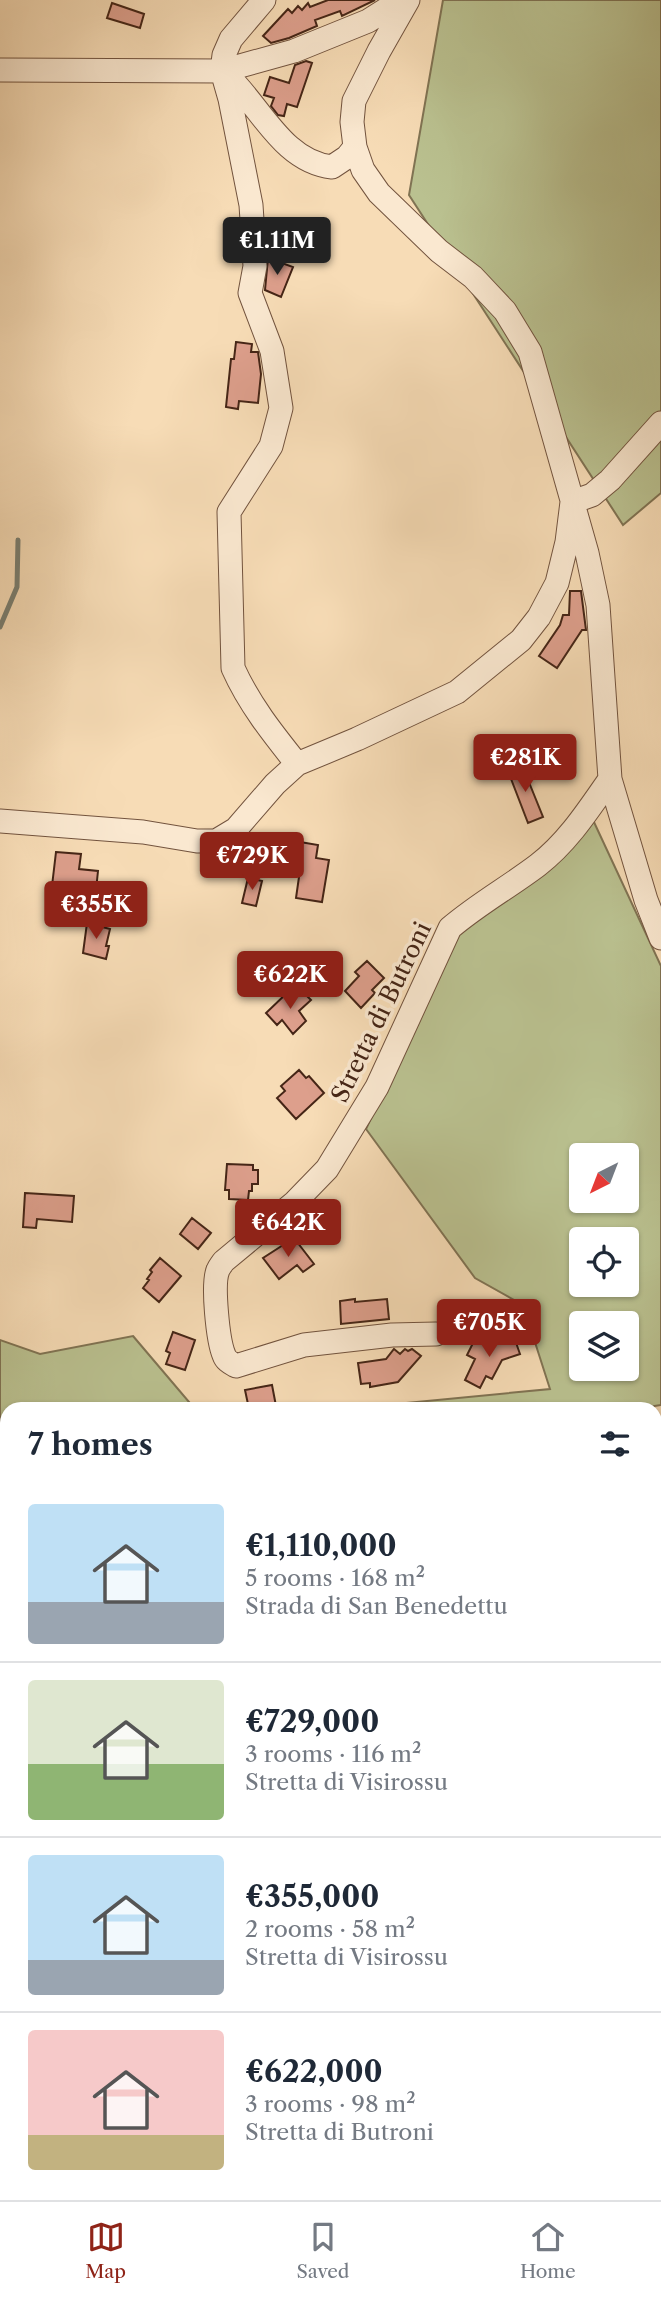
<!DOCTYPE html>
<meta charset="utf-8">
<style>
:root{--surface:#fff;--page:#f6f6f7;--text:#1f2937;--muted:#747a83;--line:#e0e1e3;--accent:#8f2418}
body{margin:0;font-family:"Libre Caslon Text",serif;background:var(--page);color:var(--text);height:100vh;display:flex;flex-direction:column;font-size:26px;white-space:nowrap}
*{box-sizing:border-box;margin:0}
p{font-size:23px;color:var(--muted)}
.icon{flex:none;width:38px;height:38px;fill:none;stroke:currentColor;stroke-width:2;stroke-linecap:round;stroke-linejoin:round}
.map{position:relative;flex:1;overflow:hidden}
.drawer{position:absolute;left:0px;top:1402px;width:662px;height:800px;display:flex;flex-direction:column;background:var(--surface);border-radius:21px 21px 0 0;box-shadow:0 2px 5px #0004}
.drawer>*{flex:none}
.needle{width:46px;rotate:222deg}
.buttons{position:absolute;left:569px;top:1143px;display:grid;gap:14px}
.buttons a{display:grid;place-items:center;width:70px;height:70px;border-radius:7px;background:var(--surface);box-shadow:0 2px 5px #0004;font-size:35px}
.price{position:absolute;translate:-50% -60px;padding:0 16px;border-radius:7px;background:var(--accent);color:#fff;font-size:23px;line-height:46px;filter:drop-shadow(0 2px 4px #0008)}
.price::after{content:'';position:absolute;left:50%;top:42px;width:21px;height:16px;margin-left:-10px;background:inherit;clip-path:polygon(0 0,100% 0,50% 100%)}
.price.selected{background:#222;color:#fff}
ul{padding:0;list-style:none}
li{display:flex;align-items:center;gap:21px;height:175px;padding:0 28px}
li+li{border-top:2px solid var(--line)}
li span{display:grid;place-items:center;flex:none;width:196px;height:140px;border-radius:7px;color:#555}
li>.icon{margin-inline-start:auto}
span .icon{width:84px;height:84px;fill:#fffc;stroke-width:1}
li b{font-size:30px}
h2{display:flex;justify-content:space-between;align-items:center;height:84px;padding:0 28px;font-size:30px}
.menu{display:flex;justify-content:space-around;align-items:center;height:98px;border-top:2px solid var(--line);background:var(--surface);font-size:19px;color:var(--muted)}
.menu a{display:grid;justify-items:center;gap:4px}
.menu .selected{color:var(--accent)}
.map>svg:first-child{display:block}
.green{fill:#bac190;stroke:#807353;stroke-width:2;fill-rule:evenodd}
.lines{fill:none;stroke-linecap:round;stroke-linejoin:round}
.stream{stroke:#7a7f72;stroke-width:5}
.building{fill:#dd9f8c;stroke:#452516;stroke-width:2}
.minor-casing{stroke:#72533e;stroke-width:25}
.minor{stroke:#fae8d0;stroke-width:23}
.labels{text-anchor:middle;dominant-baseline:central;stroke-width:7;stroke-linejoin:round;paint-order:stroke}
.street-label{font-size:24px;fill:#452516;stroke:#fae8d0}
</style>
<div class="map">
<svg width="661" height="2200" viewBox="0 0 661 2200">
<rect width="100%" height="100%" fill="#f7dcb6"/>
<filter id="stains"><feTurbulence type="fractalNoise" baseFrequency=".00286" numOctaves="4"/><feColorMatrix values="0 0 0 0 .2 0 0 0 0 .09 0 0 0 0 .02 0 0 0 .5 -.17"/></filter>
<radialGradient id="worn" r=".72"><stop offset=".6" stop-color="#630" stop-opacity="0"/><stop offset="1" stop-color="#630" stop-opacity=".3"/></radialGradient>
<path class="green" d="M443,0H661V493L623,525L409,195Z
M593,820L661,966V1405L635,1409H344L550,1389L523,1305L475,1278L366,1129L459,930ZM581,1155H626V1200H581ZM581,1239H626V1284H581ZM581,1323H626V1368H581Z
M133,1336L195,1409H7V2194H654L655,1866L661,1868V2200H0V1340L40,1354Z"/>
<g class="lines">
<path class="stream" d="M0,627L17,587L18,540
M0,1748L7,1746"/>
</g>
<path class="building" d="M328,0H375L342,16L340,11L315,20L317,26L289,38L271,43L263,36L288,9L292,13L298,6L302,10L308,3L310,7Z
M112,3L144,14L140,28L107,18Z
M306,61L312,63L297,107L287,104L284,116L278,115L271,106L274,98L264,95L270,77L289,83L295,65Z
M268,258L293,267L281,297L265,290Z
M236,342L252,344L251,352H258L261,374L258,403L239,401L238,409L226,407L231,359H234Z
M570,591H581L586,630H582L557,668L539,656L560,625L563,615H569Z
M522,765L543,817L528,823L508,771Z
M300,842L318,845L316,858L329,860L322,902L296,898L302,856L297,855Z
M56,852L81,854L79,869L98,871L96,890L52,886Z
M248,878L262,881L256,906L242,903Z
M87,923L110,929L106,946H109L106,959L83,953Z
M367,961L384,978L372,990L375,993L361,1008L345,991L359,976L355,972Z
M302,991L311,1000L299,1011L306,1021L293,1034L282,1020L277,1025L266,1013L288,992L294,998Z
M299,1070L306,1078L309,1076L324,1093L296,1119L277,1098L285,1091L281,1086Z
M227,1164L253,1165V1170H258V1184H252V1191H249L248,1200L229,1199V1190H225Z
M25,1193L74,1196L72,1222L37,1219L36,1228L23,1227Z
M192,1218L211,1233L198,1249L180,1234Z
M294,1238L314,1264L303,1272L297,1265L279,1279L263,1258Z
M160,1258L181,1276L159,1302L143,1288L149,1280L147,1279L152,1272L150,1270Z
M355,1299V1302L387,1299L389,1319L341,1324L340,1301Z
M173,1332L195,1340L185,1370L166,1364L170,1353L166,1351Z
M514,1337L520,1354L502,1360L492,1379L486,1376L480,1388L465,1380L475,1359L467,1355L475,1339L489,1346Z
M394,1349L400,1354L405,1349L408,1351L412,1349L421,1356L398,1382L370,1387V1383L361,1384L358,1363L386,1359Z
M272,1385L276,1406L249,1409L245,1390Z"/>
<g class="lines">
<defs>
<path id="minor" d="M264,0L231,39L224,55L222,71L230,99L251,205L255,266L250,293L272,351L281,408L271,446L229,512L233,668C249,704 273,734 297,764
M408,0L379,51L354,101L352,122L355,147L363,170L379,193L439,251L473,277L505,311L530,352L587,553L598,605L610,779L646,900L661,938
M0,70L222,71L294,51L368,21L401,0
M227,75C260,106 283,162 332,167L347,157L355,147
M0,821L143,832L197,841H216L236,829L275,784L297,764L357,739L457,692L521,640L539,617L557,583L567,542L572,502L592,495L610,480L661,423
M436,1334L392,1335L304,1345L236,1366C231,1363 226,1361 224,1355C218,1341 212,1284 218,1270C218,1269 223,1262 224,1261L295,1202L327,1169L377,1087L450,928C478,904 509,887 538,865C568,842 589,809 610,779"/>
</defs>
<use href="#minor" class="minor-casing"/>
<use href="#minor" class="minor"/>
</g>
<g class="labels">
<g class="street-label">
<text transform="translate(381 1012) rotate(-64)">Stretta di Butroni</text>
</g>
</g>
<rect width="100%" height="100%" filter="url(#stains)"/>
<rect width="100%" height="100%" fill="url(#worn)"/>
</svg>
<div class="buttons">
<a><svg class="needle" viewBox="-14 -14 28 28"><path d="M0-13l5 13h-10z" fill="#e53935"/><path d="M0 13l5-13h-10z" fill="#747a83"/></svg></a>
<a><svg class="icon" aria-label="locate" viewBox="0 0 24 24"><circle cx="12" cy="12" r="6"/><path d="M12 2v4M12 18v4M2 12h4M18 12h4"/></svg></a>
<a><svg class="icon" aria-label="layers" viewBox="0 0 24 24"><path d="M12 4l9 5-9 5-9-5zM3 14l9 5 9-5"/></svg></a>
</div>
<b class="price selected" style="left:277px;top:277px">€1.11M</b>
<b class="price" style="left:525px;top:794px">€281K</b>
<b class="price" style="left:252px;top:892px">€729K</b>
<b class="price" style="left:96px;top:941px">€355K</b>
<b class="price" style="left:290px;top:1011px">€622K</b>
<b class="price" style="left:288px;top:1259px">€642K</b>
<b class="price" style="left:489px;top:1359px">€705K</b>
<section class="drawer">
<h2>7 homes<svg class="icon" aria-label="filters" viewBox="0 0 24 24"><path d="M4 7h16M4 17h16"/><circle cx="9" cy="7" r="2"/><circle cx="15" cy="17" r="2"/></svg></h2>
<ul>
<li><span style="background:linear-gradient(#bfe0f5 70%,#9aa5b1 0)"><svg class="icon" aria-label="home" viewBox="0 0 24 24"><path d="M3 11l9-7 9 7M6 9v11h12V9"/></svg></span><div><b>€1,110,000</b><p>5 rooms · 168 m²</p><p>Strada di San Benedettu</p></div></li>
<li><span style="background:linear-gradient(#dfe7d0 60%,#8fb573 0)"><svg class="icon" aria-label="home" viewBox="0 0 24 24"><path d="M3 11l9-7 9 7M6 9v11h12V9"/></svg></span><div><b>€729,000</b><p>3 rooms · 116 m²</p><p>Stretta di Visirossu</p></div></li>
<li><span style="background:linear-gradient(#bfe0f5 75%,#9aa5b1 0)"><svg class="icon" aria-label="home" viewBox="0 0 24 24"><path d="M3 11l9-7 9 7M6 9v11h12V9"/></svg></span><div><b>€355,000</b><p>2 rooms · 58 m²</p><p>Stretta di Visirossu</p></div></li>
<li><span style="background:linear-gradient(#f6c9c9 75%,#c2b280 0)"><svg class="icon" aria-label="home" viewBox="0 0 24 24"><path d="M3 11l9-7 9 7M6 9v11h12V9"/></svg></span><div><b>€622,000</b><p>3 rooms · 98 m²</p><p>Stretta di Butroni</p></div></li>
</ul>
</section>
</div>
<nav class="menu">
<a class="selected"><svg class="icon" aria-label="map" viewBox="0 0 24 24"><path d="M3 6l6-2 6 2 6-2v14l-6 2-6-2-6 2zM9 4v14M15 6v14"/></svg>Map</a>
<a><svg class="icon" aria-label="saved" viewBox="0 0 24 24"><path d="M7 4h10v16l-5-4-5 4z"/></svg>Saved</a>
<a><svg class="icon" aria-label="home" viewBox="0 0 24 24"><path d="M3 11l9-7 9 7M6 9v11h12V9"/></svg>Home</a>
</nav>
